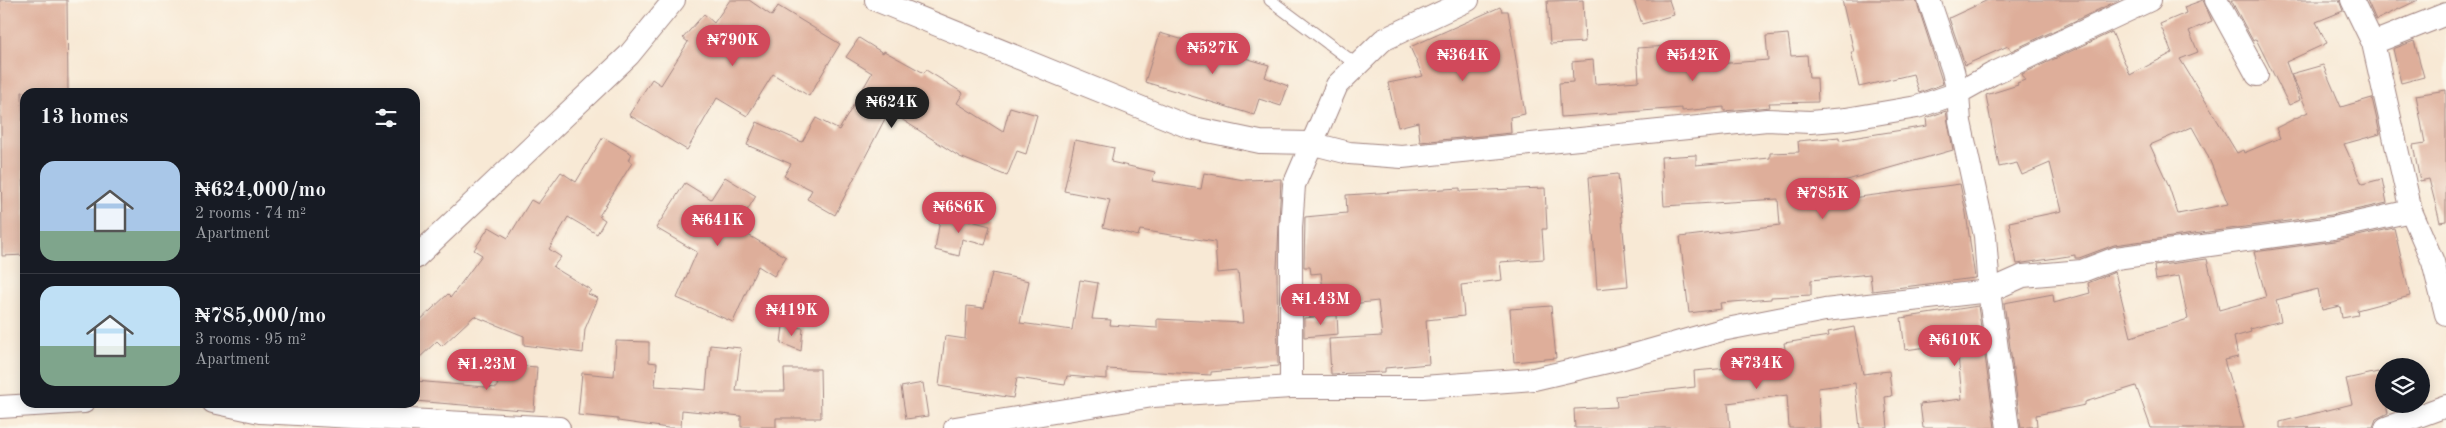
<!DOCTYPE html>
<meta charset="utf-8">
<style>
:root{--surface:#171b24;--page:#242831;--text:#f1f3f6;--muted:#9ea1a6;--line:#363941;--accent:#d1495b}
body{margin:0;font-family:"Old Standard TT",serif;background:var(--page);color:var(--text);height:100vh;display:flex;flex-direction:column;font-size:19px;white-space:nowrap}
*{box-sizing:border-box;margin:0}
p{font-size:16px;color:var(--muted)}
.icon{flex:none;width:28px;height:28px;fill:none;stroke:currentColor;stroke-width:2;stroke-linecap:round;stroke-linejoin:round}
.map{position:relative;flex:1;overflow:hidden}
.drawer{position:absolute;left:20px;top:88px;width:400px;height:320px;display:flex;flex-direction:column;background:var(--surface);border-radius:15px;box-shadow:0 2px 12px #0003}
.drawer>*{flex:none}
.tools{position:absolute;left:2375px;top:358px;display:grid;gap:10px}
.tools a{display:grid;place-items:center;width:55px;height:55px;border-radius:50%;background:var(--surface);box-shadow:0 2px 12px #0003;font-size:25px}
.price{position:absolute;translate:-50% -42px;padding:0 11px;border-radius:18px;background:var(--accent);color:#fff;font-size:16px;line-height:32px;filter:drop-shadow(0 1px 2px #0008)}
.price::after{content:'';position:absolute;left:50%;top:30px;width:15px;height:11px;margin-left:-8px;background:inherit;clip-path:polygon(0 0,100% 0,50% 100%)}
.price.current{background:#222;color:#fff}
ul{padding:0;list-style:none}
li{display:flex;align-items:center;gap:15px;height:125px;padding:0 20px}
li+li{border-top:1px solid var(--line)}
li span{display:grid;place-items:center;flex:none;width:140px;height:100px;border-radius:15px;color:#555}
li>.icon{margin-inline-start:auto}
span .icon{width:60px;height:60px;fill:#fffc;stroke-width:1}
li b{font-size:21px}
h2{display:flex;justify-content:space-between;align-items:center;height:60px;padding:0 20px;font-size:21px}
.map>svg:first-child{display:block}
.building{fill:#deae9a;fill-rule:evenodd}
.lines{fill:none;stroke-linecap:round;stroke-linejoin:round}
.lane-casing{stroke:#a18480;stroke-width:13}
.street-casing{stroke:#a18480;stroke-width:24}
.lane{stroke:#fff;stroke-width:11}
.street{stroke:#fff;stroke-width:22}
</style>
<div class="map">
<svg width="2446" height="428" viewBox="0 0 2446 428">
<rect width="100%" height="100%" fill="#fbf7ec"/>
<filter id="ink" filterUnits="userSpaceOnUse"><feTurbulence type="fractalNoise" baseFrequency=".02" numOctaves="2"/><feDisplacementMap in="SourceGraphic" scale="10" xChannelSelector="R" yChannelSelector="G"/><feConvolveMatrix kernelMatrix="1 2 1 2 8 2 1 2 1" color-interpolation-filters="sRGB"/></filter>
<filter id="wash" filterUnits="userSpaceOnUse"><feTurbulence type="fractalNoise" baseFrequency=".0096" numOctaves="4" result="noise"/><feDisplacementMap in="SourceGraphic" scale="20" xChannelSelector="R" yChannelSelector="G"/><feGaussianBlur stdDeviation="1.12" result="paint"/><feColorMatrix in="noise" values="0 0 0 0 0 0 0 0 0 0 0 0 0 0 0 0 0 1.4 0 .05"/><feComposite in="paint" operator="in"/></filter>
<g filter="url(#wash)">
<rect width="100%" height="100%" fill="#f8e9d5"/>
<g id="blocks">
<path class="building" d="M0,0H67L68,92H22L25,255L2,256Z
M730,0H749L772,16L778,6L840,44L809,96L773,74L747,116L717,98L687,150L629,115L652,79L661,85L688,42L683,38L704,14L714,23Z
M1583,0L1585,42L1550,44L1547,1Z
M1634,0H1669L1674,15L1642,24Z
M1842,0H1916L1943,84L1919,93L1913,74L1859,87L1851,52H1854Z
M1988,0H2119L2011,51L2008,46L1965,65L1949,18Z
M2203,0L2212,21L2189,31L2198,52L2180,59L2237,153L2243,150L2244,153L2280,138L2276,128L2308,112L2291,74L2323,65L2341,107L2372,98L2380,134L2344,144L2362,184L2382,179L2387,203L2331,215L2114,245L2079,258H2075V255L2017,264L2009,222L2062,211L2050,163L2022,175L2017,163L1999,167L1986,95L2018,85L2017,83L2025,80L2022,74L2112,32L2130,75L2172,53L2160,24L2186,13L2184,7ZM2192,127L2207,154L2228,204L2178,214L2168,184L2150,145Z
M2231,0H2339L2343,11L2316,22L2327,43L2286,62L2300,100L2289,105L2256,39L2253,41Z
M2367,0H2418L2376,20Z
M1500,7L1502,11H1508L1525,114L1510,117L1511,133L1420,142L1418,122L1398,127L1388,83L1423,76L1410,47Z
M1160,33L1269,65L1265,77L1288,86L1281,106L1259,99L1254,115L1145,82Z
M1788,34L1791,56L1807,55L1809,78H1817L1818,102L1769,103L1770,107L1724,111V107L1682,111V108L1561,117L1559,83L1573,82L1572,62L1593,60L1595,84L1639,81L1637,48L1669,46V50L1715,45L1717,64L1768,60L1766,36Z
M859,38L883,53L884,51L924,73L926,70L963,93L957,103L1003,132L1010,107L1037,115L1026,154L1017,151L1007,176L960,157L889,111L835,215L807,199L812,190L784,176L791,164L747,145L757,122L802,142L816,118L839,130L872,73L846,57Z
M2414,41L2424,77L2401,83L2393,49Z
M2446,90V221L2440,222L2429,179L2420,181L2413,145L2425,143L2416,95Z
M1946,111L1953,150L1833,184L1836,200L1960,184L1966,213L1975,278L1872,291L1870,274L1811,280V295L1771,297V299L1720,303L1721,309L1689,313L1680,237L1780,225L1778,199L1664,206L1661,157L1696,155V165L1770,158V153L1799,152L1798,141L1839,137V140L1927,126L1926,118Z
M603,137L632,154L628,160L632,163L599,216L605,220L597,234L568,217L549,249L561,257L553,267L591,290L588,294L598,298L585,329L583,353L524,345V336L474,316L442,346L437,341L415,362V325L448,294L451,297L482,255L474,250L489,227L508,238L531,200L538,204L561,172L576,182Z
M1075,140L1114,148L1111,162L1155,172L1152,181L1201,189L1204,173L1244,180L1281,179L1277,269L1278,366L1211,372V375L1107,369V379L1067,376L1065,385L1017,378L1013,398L939,386L945,336L965,339L967,306L984,308L992,273L1029,281L1020,323L1072,330L1080,280L1098,283L1092,319L1111,320L1110,325L1157,328V319L1243,323L1238,271L1217,273L1215,242L1140,230L1138,236L1103,227L1110,200L1064,191Z
M1618,174L1628,286L1597,289L1589,177Z
M725,177L756,196L736,228L786,257L774,276L758,266L733,322L677,298L697,252L656,228L685,183L711,199Z
M1460,188V191L1545,188L1547,229H1542L1544,259L1500,262L1502,280L1461,285L1464,316L1426,320L1429,364L1385,368V372L1331,374L1329,339L1382,336L1378,301L1325,307L1321,273L1311,274L1310,267H1304L1305,217L1347,213L1346,195Z
M941,213L990,226L985,245L962,239L959,256L935,250Z
M2394,228L2410,296L2357,310L2358,315L2342,318L2340,306L2322,310L2318,289L2276,300L2281,321L2250,329L2251,332L2234,337L2238,357L2224,360L2244,428H2151L2136,386L2085,402V405L2036,415L2037,426L2021,428L2004,303L2053,294L2054,303L2090,293L2088,283L2115,272L2131,337L2188,319L2179,276L2156,280L2154,266L2207,259L2219,310L2266,297L2254,252L2335,241Z
M1551,306L1556,358L1514,362L1510,309Z
M1978,306L1995,428H1923L1920,404L1962,399L1957,343L1905,350L1901,318Z
M1337,315L1338,334L1304,337V318Z
M783,326L803,328L801,351L781,343Z
M1854,327L1863,374L1889,371L1892,396L1885,397L1888,428H1860L1855,383L1818,388L1820,428H1789L1787,395L1728,403L1730,428H1575L1574,409L1617,407L1616,396L1695,387L1694,371L1729,368L1728,361L1786,354L1784,343L1829,336L1828,332Z
M616,341L649,342V362L657,363L655,386L706,390L710,345L741,348L736,391H785L784,369H820L821,418H776V427H741V416L682,410L681,428H668L618,421V419L578,415L582,373L614,376Z
M499,364L537,367L534,411L415,401V381L497,388Z
M2378,372L2388,413L2376,419L2373,427L2280,428V422L2352,404L2346,379Z
M923,383L928,416L906,419L901,387Z"/>
</g>
</g>
<g filter="url(#ink)">
<use href="#blocks" fill-opacity="0" stroke="#a18480" stroke-width="1"/>
<g class="lines">
<defs>
<path id="lane" d="M1270,0L1357,65"/>
<path id="street" d="M876,0L1189,127L1260,142L1310,143L1349,153L1402,157L1767,120L1810,122L1846,119L1917,107L1958,93L1992,74L2150,0
M1929,0L1953,71L1958,93L1960,122L1985,236L1989,291L2008,428
M2216,0L2257,75
M2352,0L2373,43L2411,211L2433,262L2446,314
M2373,43L2446,14
M415,258L629,55L674,0
M1291,387V228L1294,185L1337,85L1383,40L1468,0
M213,402L260,412L559,428
M0,407L84,402
M955,428L1153,396L1291,387H1423L1534,379L1620,359L1722,330L1825,310L1989,291L2023,276L2082,271L2116,258L2333,228L2411,211
M2386,428L2446,406"/>
</defs>
<use href="#lane" class="lane-casing"/>
<use href="#street" class="street-casing"/>
<use href="#lane" class="lane"/>
<use href="#street" class="street"/>
</g>
</g>
</svg>
<div class="tools">
<a><svg class="icon" aria-label="layers" viewBox="0 0 24 24"><path d="M12 4l9 5-9 5-9-5zM3 14l9 5 9-5"/></svg></a>
</div>
<b class="price" style="left:733px;top:67px">₦790K</b>
<b class="price" style="left:1213px;top:75px">₦527K</b>
<b class="price" style="left:1463px;top:82px">₦364K</b>
<b class="price" style="left:1693px;top:82px">₦542K</b>
<b class="price current" style="left:892px;top:129px">₦624K</b>
<b class="price" style="left:1823px;top:220px">₦785K</b>
<b class="price" style="left:959px;top:234px">₦686K</b>
<b class="price" style="left:718px;top:247px">₦641K</b>
<b class="price" style="left:1321px;top:326px">₦1.43M</b>
<b class="price" style="left:792px;top:337px">₦419K</b>
<b class="price" style="left:1955px;top:367px">₦610K</b>
<b class="price" style="left:1757px;top:390px">₦734K</b>
<b class="price" style="left:487px;top:391px">₦1.23M</b>
<section class="drawer">
<h2>13 homes<svg class="icon" aria-label="filters" viewBox="0 0 24 24"><path d="M4 7h16M4 17h16"/><circle cx="9" cy="7" r="2"/><circle cx="15" cy="17" r="2"/></svg></h2>
<ul>
<li><span style="background:linear-gradient(#a9c7e8 70%,#7fa58c 0)"><svg class="icon" aria-label="home" viewBox="0 0 24 24"><path d="M3 11l9-7 9 7M6 9v11h12V9"/></svg></span><div><b>₦624,000/mo</b><p>2 rooms · 74 m²</p><p>Apartment</p></div></li>
<li><span style="background:linear-gradient(#bfe0f5 60%,#7fa58c 0)"><svg class="icon" aria-label="home" viewBox="0 0 24 24"><path d="M3 11l9-7 9 7M6 9v11h12V9"/></svg></span><div><b>₦785,000/mo</b><p>3 rooms · 95 m²</p><p>Apartment</p></div></li>
</ul>
</section>
</div>
